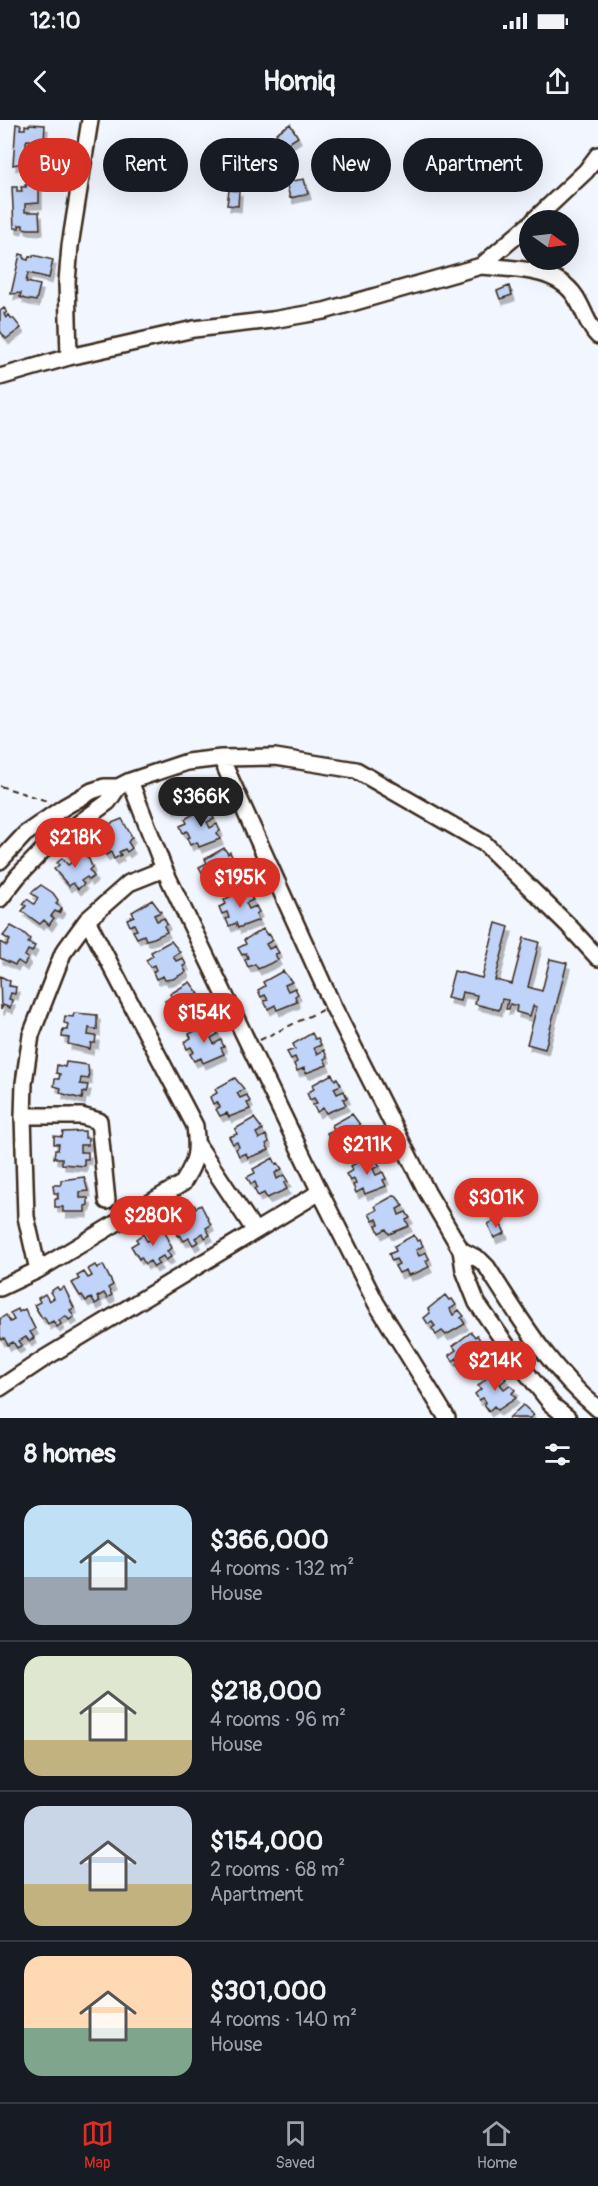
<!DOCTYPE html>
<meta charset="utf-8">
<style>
:root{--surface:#171b24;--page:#242831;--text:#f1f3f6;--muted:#9ea1a6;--line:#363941;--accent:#d93025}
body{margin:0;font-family:Pangolin,sans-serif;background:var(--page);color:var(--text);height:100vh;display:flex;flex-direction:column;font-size:22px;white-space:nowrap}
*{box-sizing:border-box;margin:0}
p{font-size:20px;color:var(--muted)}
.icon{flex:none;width:33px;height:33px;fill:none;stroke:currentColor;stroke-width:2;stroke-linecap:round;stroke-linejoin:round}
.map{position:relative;height:1298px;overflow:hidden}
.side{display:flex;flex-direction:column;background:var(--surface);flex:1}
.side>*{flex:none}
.hud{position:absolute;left:18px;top:18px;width:562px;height:54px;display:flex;gap:12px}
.needle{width:39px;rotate:104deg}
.controls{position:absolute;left:519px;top:90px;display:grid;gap:12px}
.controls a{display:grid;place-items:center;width:60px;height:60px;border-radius:50%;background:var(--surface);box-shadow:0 6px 24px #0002;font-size:30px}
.price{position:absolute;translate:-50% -51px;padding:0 14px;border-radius:21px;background:var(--accent);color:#fff;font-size:20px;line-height:39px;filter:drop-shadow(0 2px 3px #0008)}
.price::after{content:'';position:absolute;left:50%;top:36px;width:18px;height:14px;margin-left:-9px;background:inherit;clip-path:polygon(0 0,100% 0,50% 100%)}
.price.selected{background:#222;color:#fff}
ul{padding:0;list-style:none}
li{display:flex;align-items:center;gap:18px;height:150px;padding:0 24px}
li+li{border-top:2px solid var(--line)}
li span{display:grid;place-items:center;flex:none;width:168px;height:120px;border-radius:18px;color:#555}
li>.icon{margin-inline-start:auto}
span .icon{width:72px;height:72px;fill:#fffc;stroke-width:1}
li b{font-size:26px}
h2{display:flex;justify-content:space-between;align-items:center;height:72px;padding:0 24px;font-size:26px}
.tag{padding:0 21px;border-radius:27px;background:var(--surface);box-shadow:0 6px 24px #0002;font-size:21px;line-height:54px}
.tag.selected{background:var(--accent);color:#fff}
.status{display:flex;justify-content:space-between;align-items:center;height:42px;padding:0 30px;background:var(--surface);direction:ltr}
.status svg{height:16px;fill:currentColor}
header{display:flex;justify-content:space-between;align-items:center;height:78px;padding:0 24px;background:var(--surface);font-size:27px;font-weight:700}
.menu{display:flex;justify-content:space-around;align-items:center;height:84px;border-top:2px solid var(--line);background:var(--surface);font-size:16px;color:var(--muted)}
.menu a{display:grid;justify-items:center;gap:3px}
.menu .selected{color:var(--accent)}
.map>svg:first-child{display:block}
.building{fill:#c0d3f8;stroke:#3b2a1e;stroke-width:1.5;filter:url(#shadow)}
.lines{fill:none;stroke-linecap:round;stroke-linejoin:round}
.minor-casing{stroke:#3b2a1e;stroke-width:20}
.path{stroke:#3b2a1e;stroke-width:2;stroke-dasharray:6 4.5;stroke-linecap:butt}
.minor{stroke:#fff;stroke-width:15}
</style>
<div class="status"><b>12:10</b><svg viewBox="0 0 49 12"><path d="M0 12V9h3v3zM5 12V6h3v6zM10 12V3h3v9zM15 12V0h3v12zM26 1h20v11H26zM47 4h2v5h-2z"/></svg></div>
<header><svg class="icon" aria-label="back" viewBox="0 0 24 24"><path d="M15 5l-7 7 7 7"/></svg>Homiq<svg class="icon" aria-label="share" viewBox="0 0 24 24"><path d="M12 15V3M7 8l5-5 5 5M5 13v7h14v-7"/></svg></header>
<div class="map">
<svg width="598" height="1298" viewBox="0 0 598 1298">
<defs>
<filter id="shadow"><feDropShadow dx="3" dy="5.5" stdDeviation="0" flood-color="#0004"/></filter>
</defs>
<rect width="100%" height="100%" fill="#f2f6fe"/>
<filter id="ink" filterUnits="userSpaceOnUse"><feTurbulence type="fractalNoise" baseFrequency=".0167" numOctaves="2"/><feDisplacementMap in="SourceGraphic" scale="12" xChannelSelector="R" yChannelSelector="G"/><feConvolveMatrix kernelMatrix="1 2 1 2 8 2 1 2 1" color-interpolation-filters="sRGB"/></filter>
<g filter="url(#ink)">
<path class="building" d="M16,4L21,5L20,9H25V5L29,6V4L45,5L44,21L27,20L26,22V31L42,32L41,52L26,51L27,47L22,46V43L13,45Z
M290,4L298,17L284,26L276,13Z
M45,27H52V34H58V31L75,32L74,50L54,49V52L43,51Z
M304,59L308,74L290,78L286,62Z
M39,64V83L25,84V92H39L40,109H28L23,108V105H19V108H14L12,67H17V71H22L21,67H26L25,65Z
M229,70L239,71L238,86L227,85Z
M20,134L24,135V139L28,140L29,136L33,137V135L53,140L49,158L28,153L26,162L40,165L36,181L25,179L20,177L21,173L11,174Z
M509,166L512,175L500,179L497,171Z
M4,188L7,192L4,194L6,198L9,195L12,199L13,198L21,208L6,219L0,211V191Z
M191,662L197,674L172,687L166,675Z
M205,687L208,693L211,692L214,699L207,702L210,708L217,704L220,711L217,713L220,719L199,727L197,722L190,725L187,718L190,717L187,711L183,713L180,706L187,703L185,699Z
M122,699L132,717L128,722L132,728L127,732L125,729L119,732L121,735L114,739L111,732L106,735L94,717L99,713L98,710L103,707L108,714L113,710L109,704Z
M79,728L89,739L92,747L89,750L94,756L89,760L87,757L81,761L84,764L78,769L73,763L69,766L54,749L59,745L57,743L62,738L68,745L73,741L68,734Z
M224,728L228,734L230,732L233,739L227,743L229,748L236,745L240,752L236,753L239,759L219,767L216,762L209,766L206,759L209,757L207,752L203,754L199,747L207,743L205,739Z
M41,765L53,773L58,780L56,784L62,788L59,793L55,791L51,796L54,798L49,805L44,800L40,804L22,791L26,786L23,784L27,779L34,784L38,778L31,773Z
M244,768L253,780L246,783L249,789L256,786L259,792L256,794L259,800L238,808L236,803L229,806L226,799L229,798L227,792L222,794L219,787L226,784L224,780Z
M152,780L161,792L154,795L157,801L164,798L167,804L164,806L167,812L154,818L146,820L144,815L137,818L133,811L137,810L134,804L130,806L127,799L134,796L132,792Z
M496,803L509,807L495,860L512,864L524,818L539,822L528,867L542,871L550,839L567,843L545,929L527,924L537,887L533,886L530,896L516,892L517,886L510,884L509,889H506L508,880L502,879L499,890L475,884L477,875L462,872L460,881L447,878L454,851L482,858Z
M11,806L24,813L30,819L28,823L35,826L32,832L28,830L25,836L28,838L24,845L18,841L15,845L0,838V822L7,826L10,820L3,816Z
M263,809L267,815L269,814L273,820L266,824L269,829L275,826L279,833L275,834L278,840L258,849L255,844L248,847L245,840L248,838L246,833L242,835L238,828L246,824L244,820Z
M171,821L180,832L173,836L176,841L183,838L186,845L183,846L186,852L173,859L165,860L163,856L156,859L153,852L156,850L154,845L150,847L146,840L153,836L151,832Z
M283,851L292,862L285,865L288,871L295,868L298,874L295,876L297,882L277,890L275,885L268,889L264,881L268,880L265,875L261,877L258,870L265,866L263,862Z
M0,856L10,861L9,866L16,867L15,874L11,873L9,879L12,880L10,888L3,885L1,890Z
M190,862L199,874L192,877L195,883L201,880L205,886L201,888L204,894L184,902L181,897L175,901L171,893L174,892L172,887L168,888L165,881L172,878L170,874Z
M74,893L97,895V910L89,908L88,915L96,916L95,923H91L90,929L68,924L69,918L62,917L63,909L67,910L68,904L64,903L65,896L73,897Z
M209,903L212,909L215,908L218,914L211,918L214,924L221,920L224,927L221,928L224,934L203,943L201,938L194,941L190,934L194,932L191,927L187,929L184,922L191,918L189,914Z
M312,913L315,919L318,918L321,925L314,928L317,934L324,930L327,937L324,939L327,945L306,953L304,948L297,951L294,944L297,942L295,937L291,939L287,932L295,929L293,924Z
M66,942L88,945L89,959L81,958L80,964L88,965L86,973L83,972L82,979L60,973L61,968L54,966L55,959H59L60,954L56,953L57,945L65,947Z
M332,954L335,960L337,958L341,965L334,968L337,974L344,971L347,978L343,979L346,985L326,993L323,988L317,992L313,985L317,983L314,978L310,980L307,973L314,969L312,965Z
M235,958L244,969L237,973L240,978L247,975L250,982L247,983L250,989L229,997L227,993L220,996L216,989L220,987L217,982L213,984L210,977L217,973L215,969Z
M352,994L361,1006L354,1009L357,1015L363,1011L367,1018L363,1020L366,1026L354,1032L346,1034L344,1029L337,1032L333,1025L337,1023L334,1018L330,1020L327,1013L334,1010L332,1005Z
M254,998L263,1010L256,1013L259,1019L266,1015L269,1022L266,1024L269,1030L248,1038L246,1033L239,1036L236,1029L239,1027L237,1022L233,1024L229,1017L237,1014L235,1009Z
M85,1011V1018H88V1025H80V1032H88V1039H84V1046L62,1044V1038H54L55,1030H58L59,1024H54V1016L62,1017L63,1012Z
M371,1034L380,1046L373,1049L376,1055L383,1052L386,1059L383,1060L386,1066L365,1074L363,1069L356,1073L353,1065L356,1064L354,1059L350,1061L346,1054L353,1050L351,1046Z
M273,1038L276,1044L278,1043L282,1049L275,1053L277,1059L284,1055L288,1062L284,1063L287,1069L267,1078L264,1073L258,1076L254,1069L257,1067L255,1062L251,1064L247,1057L255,1053L253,1049Z
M84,1057L88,1071L80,1072V1078H88V1085L85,1086V1092H63V1087H55V1079H58V1073H54L53,1065H61V1060Z
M395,1075L404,1086L397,1089L399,1095L406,1092L410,1098L406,1100L409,1106L389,1114L386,1109L379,1113L376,1105L379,1104L377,1099L373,1101L369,1094L377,1090L375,1086Z
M194,1085L196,1088L201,1085L211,1105L206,1108L210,1115L205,1118L203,1113L195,1118L198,1122L193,1125L189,1118L184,1121L180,1115L178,1116L170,1103L177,1099L175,1096L182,1092L186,1099L190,1096L186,1089Z
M498,1099L505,1113L494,1118L488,1104Z
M162,1107L169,1120L168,1121L172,1128L167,1131L171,1137L166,1140L163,1136L156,1140L159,1144L154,1147L150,1141L145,1144L141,1137L139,1139L131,1126L138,1122L136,1119L143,1114L147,1121L151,1119L147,1112L155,1108L156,1111Z
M414,1115L417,1121L420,1120L423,1126L416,1130L419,1136L426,1132L429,1139L426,1141L429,1147L416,1153L408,1155L406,1150L399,1153L395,1146L399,1144L396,1139L392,1141L389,1134L396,1131L394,1126Z
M95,1145L97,1148L103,1145L113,1165L108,1168L112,1175L107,1178L104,1173L97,1177L100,1181L95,1184L91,1178L86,1181L82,1175L80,1176L72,1163L79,1159L77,1156L84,1152L88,1158L92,1156L88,1149Z
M57,1167L59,1170L64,1167L74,1188L70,1190L74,1197L69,1200L66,1196L59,1200L61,1204L57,1207L53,1201L48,1204L44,1197L42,1198L34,1185L40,1182L38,1178L45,1174L49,1181L54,1178L50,1172Z
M445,1175L449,1180L452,1179L456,1185L450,1189L453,1195L459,1190L464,1196L461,1198L465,1204L446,1215L442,1211L436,1215L432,1208L435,1206L432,1202L428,1204L424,1198L430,1193L428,1189Z
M18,1189L19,1192L25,1189L35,1209L30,1212L34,1218L29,1221L26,1217L19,1221L22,1225L17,1228L13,1222L8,1225L4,1218L2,1220L0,1216V1199L6,1195L10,1202L14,1200L10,1193Z
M471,1212L475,1217L477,1215L481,1222L475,1226L479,1231L485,1227L489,1233L486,1235L490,1241L471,1252L468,1247L462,1252L457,1245L460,1243L457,1238L453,1241L449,1235L456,1230L453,1226Z
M495,1250L499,1255L502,1254L506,1259L500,1264L504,1269L510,1265L515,1270L512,1273L516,1278L498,1290L494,1286L489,1291L484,1284L486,1282L483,1278L479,1280L475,1274L481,1269L478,1266Z
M523,1285L534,1295L530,1298H509Z"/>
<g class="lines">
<defs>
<path id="minor" d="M534,100L586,51L598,35
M481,146C511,149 556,147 575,176C584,189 587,205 598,216
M69,237L67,162L70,126L90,0
M0,257L69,237L194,209L272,200L324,191L481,146L530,104
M221,638L333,886L427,1072L461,1130L464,1150L477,1183L519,1243L552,1285L568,1298
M130,661L164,749L320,1072L376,1183L447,1298
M0,741L25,714L64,687L92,671L104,667H118L130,661L187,642L221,638L275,637L356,650L485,724L568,805L598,838
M0,779L18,756L45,728L108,682L118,667
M23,996H81L99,1001L107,1081
M197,1024L255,1111
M461,1130L480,1140L487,1147C521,1200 549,1248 598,1289
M38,1150L26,1097L23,996L24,963L31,915L63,833L87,800L129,763L164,749
M0,1168L38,1150L183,1063C197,1039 198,1033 195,1006L87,800
M0,1268L45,1238L320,1072"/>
</defs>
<use href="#minor" class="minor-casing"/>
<path class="path" d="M0,666L50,682
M260,920L322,890"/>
<use href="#minor" class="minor"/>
</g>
</g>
</svg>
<div class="controls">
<a><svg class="needle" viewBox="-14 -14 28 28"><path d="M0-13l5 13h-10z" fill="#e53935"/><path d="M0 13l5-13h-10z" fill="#9ea1a6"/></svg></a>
</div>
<b class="price selected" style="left:201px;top:708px">$366K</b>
<b class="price" style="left:75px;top:749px">$218K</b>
<b class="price" style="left:240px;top:789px">$195K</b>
<b class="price" style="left:204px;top:924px">$154K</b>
<b class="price" style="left:367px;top:1056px">$211K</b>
<b class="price" style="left:496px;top:1109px">$301K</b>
<b class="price" style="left:153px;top:1127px">$280K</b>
<b class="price" style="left:495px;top:1272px">$214K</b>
<div class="hud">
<a class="tag selected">Buy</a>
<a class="tag">Rent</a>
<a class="tag">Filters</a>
<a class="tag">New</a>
<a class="tag">Apartment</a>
</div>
</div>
<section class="side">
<h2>8 homes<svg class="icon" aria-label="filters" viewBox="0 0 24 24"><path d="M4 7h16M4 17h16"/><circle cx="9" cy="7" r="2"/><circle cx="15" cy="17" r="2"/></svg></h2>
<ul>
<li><span style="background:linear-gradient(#bfe0f5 60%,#9aa5b1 0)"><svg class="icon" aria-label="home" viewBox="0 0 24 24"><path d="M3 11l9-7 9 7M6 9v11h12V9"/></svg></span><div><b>$366,000</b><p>4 rooms · 132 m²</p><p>House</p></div></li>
<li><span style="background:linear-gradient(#dfe7d0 70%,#c2b280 0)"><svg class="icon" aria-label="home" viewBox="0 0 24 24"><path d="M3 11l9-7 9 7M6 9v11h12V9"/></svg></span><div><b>$218,000</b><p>4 rooms · 96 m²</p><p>House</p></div></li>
<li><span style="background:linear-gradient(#c9d6e8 65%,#c2b280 0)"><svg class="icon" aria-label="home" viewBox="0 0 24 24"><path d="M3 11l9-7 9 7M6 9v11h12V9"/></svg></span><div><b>$154,000</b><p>2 rooms · 68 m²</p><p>Apartment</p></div></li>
<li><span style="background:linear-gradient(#ffd9b3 60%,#7fa58c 0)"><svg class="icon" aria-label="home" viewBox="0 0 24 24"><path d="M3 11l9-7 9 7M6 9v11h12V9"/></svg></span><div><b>$301,000</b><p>4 rooms · 140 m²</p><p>House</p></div></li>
</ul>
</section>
<nav class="menu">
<a class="selected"><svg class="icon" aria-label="map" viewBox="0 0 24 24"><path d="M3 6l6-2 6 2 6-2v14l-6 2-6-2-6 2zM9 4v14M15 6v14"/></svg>Map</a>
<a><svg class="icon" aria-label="saved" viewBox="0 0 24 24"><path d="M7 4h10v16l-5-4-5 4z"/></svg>Saved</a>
<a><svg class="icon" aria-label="home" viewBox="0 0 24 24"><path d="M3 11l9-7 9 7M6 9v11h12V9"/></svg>Home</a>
</nav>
